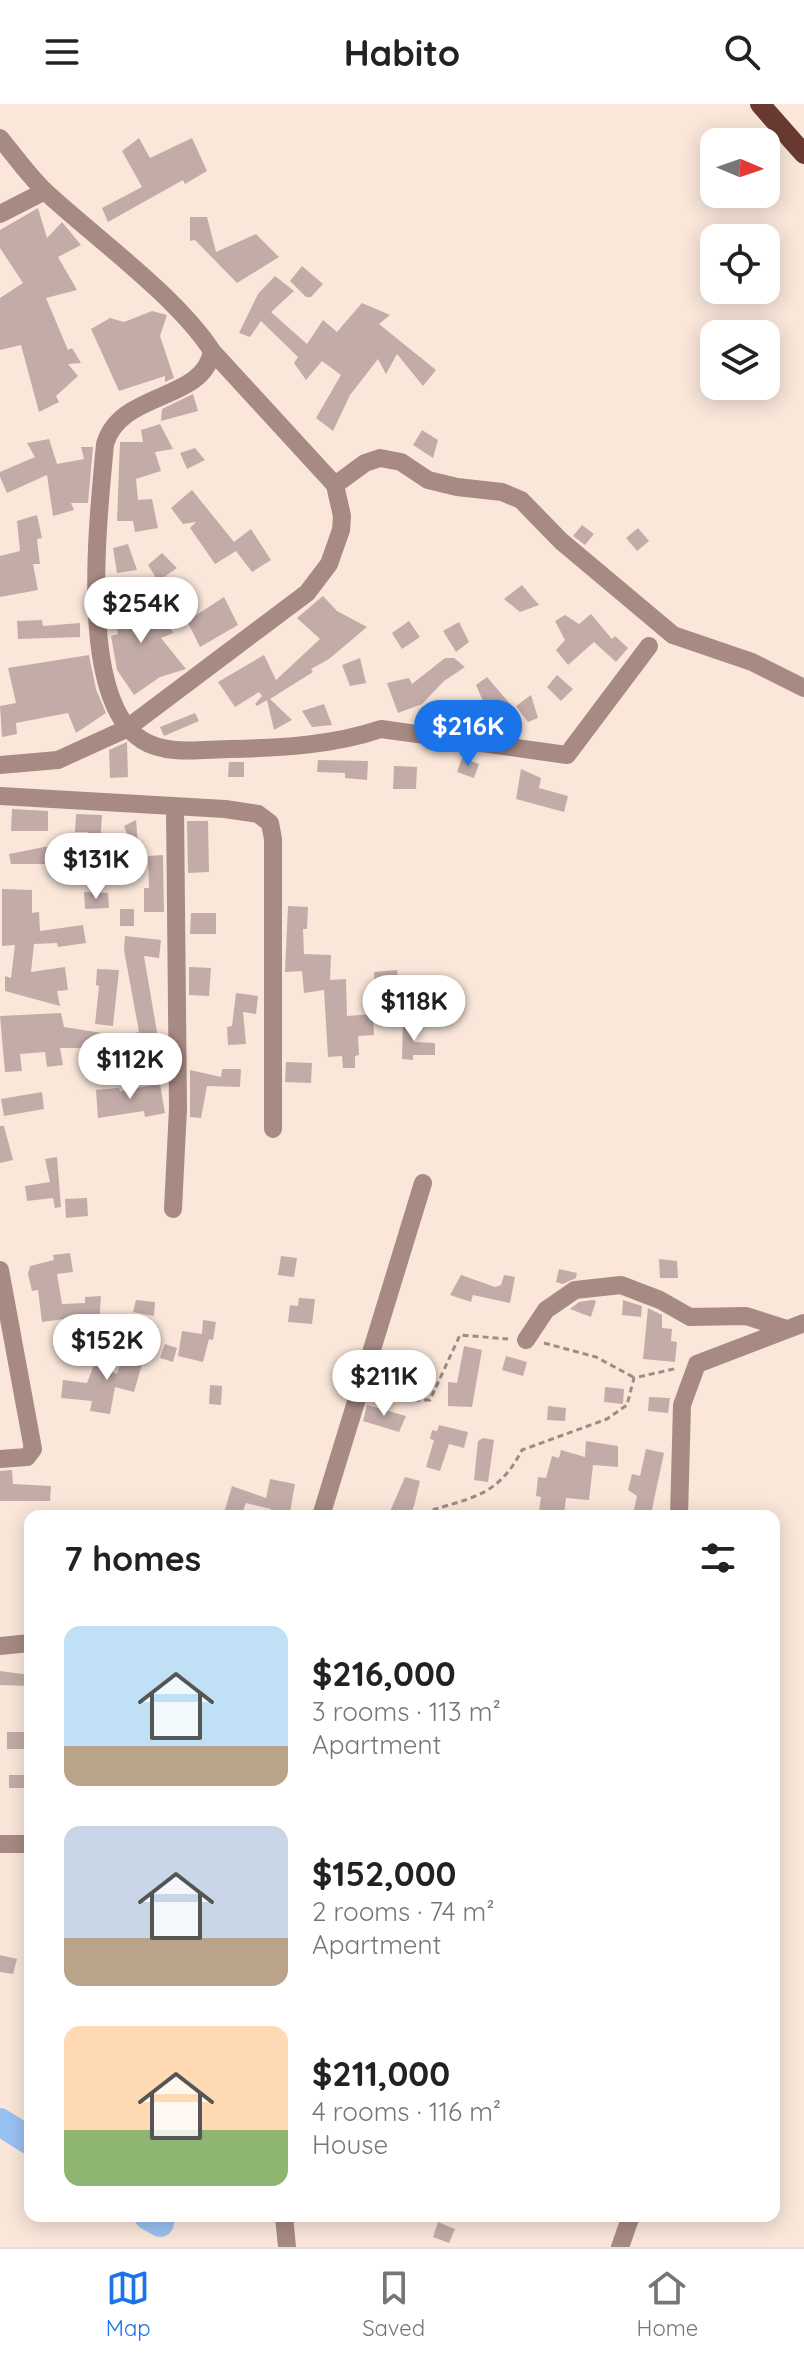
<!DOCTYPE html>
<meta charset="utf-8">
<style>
:root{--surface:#fff;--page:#f6f6f6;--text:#222;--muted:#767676;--line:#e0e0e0;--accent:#1a73e8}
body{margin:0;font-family:Quicksand,sans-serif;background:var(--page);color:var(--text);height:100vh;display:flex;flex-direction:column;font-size:30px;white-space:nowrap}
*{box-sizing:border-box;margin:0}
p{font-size:26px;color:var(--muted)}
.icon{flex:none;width:44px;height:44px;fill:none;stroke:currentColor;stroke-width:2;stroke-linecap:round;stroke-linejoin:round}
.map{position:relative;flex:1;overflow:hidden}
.details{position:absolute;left:24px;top:1406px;width:756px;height:712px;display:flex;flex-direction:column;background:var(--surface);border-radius:16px;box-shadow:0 4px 20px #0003}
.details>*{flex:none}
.needle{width:52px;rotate:92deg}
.buttons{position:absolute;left:700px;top:24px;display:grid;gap:16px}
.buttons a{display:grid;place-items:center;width:80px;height:80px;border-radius:16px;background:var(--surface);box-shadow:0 4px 20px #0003;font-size:40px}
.price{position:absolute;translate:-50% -68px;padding:0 18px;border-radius:28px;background:#fff;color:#222;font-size:26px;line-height:52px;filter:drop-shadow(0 2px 4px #0008)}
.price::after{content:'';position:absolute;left:50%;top:48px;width:24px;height:18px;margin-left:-12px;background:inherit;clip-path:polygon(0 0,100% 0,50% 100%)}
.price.selected{background:var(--accent);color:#fff}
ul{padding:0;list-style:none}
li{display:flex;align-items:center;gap:24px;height:200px;padding:0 40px}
li span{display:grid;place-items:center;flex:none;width:224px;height:160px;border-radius:16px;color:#555}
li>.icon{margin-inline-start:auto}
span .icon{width:96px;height:96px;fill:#fffc;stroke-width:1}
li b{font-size:34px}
h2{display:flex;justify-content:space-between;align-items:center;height:96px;padding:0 40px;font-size:34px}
header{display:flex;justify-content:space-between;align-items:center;height:104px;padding:0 40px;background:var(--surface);font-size:36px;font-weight:800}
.dock{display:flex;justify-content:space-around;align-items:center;height:112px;border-top:2px solid var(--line);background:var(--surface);font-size:22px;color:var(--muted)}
.dock a{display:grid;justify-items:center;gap:4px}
.dock .selected{color:var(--accent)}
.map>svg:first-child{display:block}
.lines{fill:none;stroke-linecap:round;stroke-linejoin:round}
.river{stroke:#99c2f3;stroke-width:28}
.building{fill:#c3aca8}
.path{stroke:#9b8d84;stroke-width:3;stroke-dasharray:6 4;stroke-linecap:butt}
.minor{stroke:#a78a83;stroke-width:18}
.major{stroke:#6a3a31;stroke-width:20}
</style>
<header><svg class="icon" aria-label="menu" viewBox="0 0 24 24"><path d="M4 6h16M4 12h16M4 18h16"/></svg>Habito<svg class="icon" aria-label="search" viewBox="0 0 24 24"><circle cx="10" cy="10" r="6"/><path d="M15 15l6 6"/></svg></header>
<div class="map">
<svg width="804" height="2143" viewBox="0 0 804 2143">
<rect width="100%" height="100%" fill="#fae7da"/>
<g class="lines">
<path class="river" d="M0,2018L30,2037
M148,2112L160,2119"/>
</g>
<path class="building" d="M139,34L150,54L192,34L207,67L185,80L183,76L108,118L102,104L142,83L122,47Z
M38,104L47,134L62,118L81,141L58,153L77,186L46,194L68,246L72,244L81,259L68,260L78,272L56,292L59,298L39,308L21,241L0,246V194L23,179L0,144V126Z
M190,113H207L216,148L256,130L279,153L237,179L195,136L190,137Z
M302,162L323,180L311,193H306L290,177Z
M275,172L294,187L271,208L307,240L323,216L337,228L362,199L390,211L379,220L436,266L423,282L397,250L386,270L378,255L350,291L333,327L316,314L341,271L322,257L306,276L294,259L298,253L261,217L250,233L239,229L258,190Z
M152,207L167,211L160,232L174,274L165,278V272L119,287L91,225L110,214L124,218Z
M193,290L198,307L161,317L162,305Z
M160,320L173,345L155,348L161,367L136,375L138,396L152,395L158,424L135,428L133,417H117L120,338H143L141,326Z
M422,326L438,336L433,354L413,341Z
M49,335L57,360L84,355L81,343H93L88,399H71L74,406L53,412L47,371L7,389L0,373V368L35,353L27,339Z
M195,344L205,356L187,365L180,349Z
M192,386L234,438L251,425L271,456L252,468L236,447L215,460L190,424L196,418L183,420L171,404Z
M37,411L42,434L37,435L40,460H33L38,486L0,493V452L20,447L17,417Z
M582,421L594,430L585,441L573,432Z
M638,424L649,437L637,447L626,434Z
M128,440L137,466L117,469L113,444Z
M162,449L177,464L158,477L148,461Z
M128,481L138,519L162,509L173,529L161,534L186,565L160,573L134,591L117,566L111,532L118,530L110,489Z
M522,481L539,501L520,508L504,495Z
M323,492L337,507L367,523L329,555L311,565L313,568L270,595L292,616L274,626L267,596L257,602L255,600L262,592L259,588L235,603L218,578L264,551L276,576L320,535L297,514Z
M224,493L238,521L200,543L187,517Z
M591,510L612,535L615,532L628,544L616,558L594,538L568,561L556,546L565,536L555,517L565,511L579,520Z
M42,516L43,522L80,519V533L18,535L17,517Z
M409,517L420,533L402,545L392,529Z
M459,518L469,538L456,548L443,527Z
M89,551L96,585L106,609L76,629L68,609L16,619L17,630L2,633L0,602L16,599L8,564Z
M360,554L366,579L350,582L342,561Z
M445,554H454L465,563L444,577L422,600L398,609L387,579L409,574L412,580Z
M557,571L573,585L561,597L547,583Z
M487,573L516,607L493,620L476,581Z
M531,591L538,614L528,618L516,602Z
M324,600L332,621L312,623L302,607Z
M195,609L199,617L164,632L160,623Z
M127,638L128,673L110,674L109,646Z
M462,654L479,660L474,674L457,668Z
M318,656L368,657L367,676L345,674V669L317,668Z
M229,658H244V673H228Z
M394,662L417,663L416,685H393Z
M521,665L541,674L539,684L568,692L564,708L516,695Z
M12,705L48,707V727H11Z
M76,710L102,711L98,772L78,770L77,760H11L9,750L44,743H75V737L88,735V728H75Z
M136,716L139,753L136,754L124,722Z
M187,717H208L209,768L188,769Z
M163,751L164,808H144V784H149L148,752Z
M2,785L32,786V809L39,808L40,827L83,821L86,839L58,843L57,839L34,840L31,868L65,863L68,886L57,887L60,902L5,887V872L11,874L15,841L2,842Z
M84,788L108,789L109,804L85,805Z
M288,802L308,803L307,825H303L304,850L331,851L330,876L346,875L347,912L373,910L374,931L358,932L359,951L355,952V964H343L342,952L328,953L324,886L304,889L302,867L285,868Z
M120,805H134V822H120Z
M191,809H216V830H190Z
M125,832L161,836L159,854L144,852L159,940L132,944L129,930L139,928L124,846Z
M189,863L211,864L209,892L189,891Z
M97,865L119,866L113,922L95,920L99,882L96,881Z
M397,866L399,882L375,884L374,868Z
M236,889L258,892L256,910L243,908L246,940L228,941L227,923L232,922Z
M61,909L64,923L102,929L101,944H60L63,961L47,963L45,948L20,950L22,967L5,968L0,912Z
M403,916L415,917L414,938L435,939V951H413V956L402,955Z
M286,958L312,959L311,979L285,978Z
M222,965H241L240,983L207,982L201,1014L190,1013V966L221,973Z
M160,980L165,1009L145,1013L144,1007L98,1014L96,986L119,984L120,987Z
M42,988L44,1005L4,1012L1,995Z
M0,1022H4L13,1056L0,1059Z
M57,1053L61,1103L55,1104L53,1094L27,1097L25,1082L50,1078L45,1055Z
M87,1094L88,1112L66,1114L65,1095Z
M70,1149L73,1168L57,1170L62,1200L85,1199V1193L101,1192L98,1233L87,1257L68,1247L71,1214L42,1218L38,1186L32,1187L28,1170L30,1162L54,1156L53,1151Z
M281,1152L297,1154L294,1173L278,1171Z
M659,1155L677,1157L678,1174H660Z
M559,1165L577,1169L576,1174L563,1180L556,1178Z
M461,1171L495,1183L501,1181L504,1171L515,1173L510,1199L473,1191L471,1198L450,1191Z
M299,1194L315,1195L312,1220L288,1218L290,1201L298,1202Z
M136,1196L155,1198L154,1212L133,1208Z
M593,1196L596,1197L591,1213L570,1205L579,1198Z
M623,1196L642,1202L641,1213L622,1211Z
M648,1204L662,1211V1224L672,1225L671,1237L677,1238L675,1258L643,1255Z
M203,1216L216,1218L213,1236L209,1235L203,1258L178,1252L182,1227L202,1230Z
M127,1240L146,1246L134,1288L115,1283L110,1310L90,1307L92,1297L61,1294L63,1276L87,1279L94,1261L117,1270Z
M165,1240L177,1244L173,1258L160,1254Z
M464,1242L482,1246L472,1303L448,1302V1278L457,1279Z
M506,1252L527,1258L523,1272L502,1266Z
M210,1281L222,1282L221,1301L209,1300Z
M605,1283L624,1285L623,1300L604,1298Z
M649,1293L670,1294L668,1309L648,1307Z
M367,1301L406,1312L399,1328L363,1317Z
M548,1302L566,1304L565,1317L547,1316Z
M439,1321L468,1328L464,1344L449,1340L440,1367L426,1363L434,1336L430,1335L432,1326L437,1327Z
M483,1334L494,1336L488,1378L474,1376L478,1337Z
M586,1337L618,1342V1363L593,1361L589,1396L566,1394L564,1410L539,1407L541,1393L536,1392L538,1373L546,1374L552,1352L559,1354L561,1346L585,1353Z
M646,1345L664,1349L651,1410L634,1406L637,1392L628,1386L632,1370L640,1372Z
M12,1366L13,1380L51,1382L50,1397H0V1367Z
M405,1373L420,1377L414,1402L410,1412H388Z
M270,1375L295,1380L290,1408L269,1412L271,1405L246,1399L241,1412H223L232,1382L266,1394Z
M0,1567L30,1571V1582L0,1581Z
M7,1628H25V1645H7Z
M9,1671H28L27,1684H9Z
M0,1851L17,1855L13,1870L0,1868Z
M438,2118L455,2125L449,2139L433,2133Z"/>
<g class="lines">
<path class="path" d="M544,1239L596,1253L633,1273
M375,1290L397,1296H430L460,1231L508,1235
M423,1409C471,1393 497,1394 522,1346L607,1315L627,1301L634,1274L678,1264"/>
<path class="minor" d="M0,34C16,53 30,74 48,90C97,135 177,193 212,247C204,298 121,286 105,340C99,409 76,595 142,636C167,652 203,645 231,645C281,644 334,641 381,625L567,651L649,542
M0,110L45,87
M335,381L365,359L380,354L401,358L428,376L457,383L502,388L521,396L561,437L673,531L752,558L804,584
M0,661L58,656L126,625L307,489L329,460L341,426L342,412L335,381L212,247
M0,692L225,705L258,710L270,719L273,735V1025
M173,1105L178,1004L175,704
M0,1166L33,1345L27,1353L0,1355
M526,1236L546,1206L575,1186L621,1181L660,1196L690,1213L746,1212L787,1225
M321,1412L423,1079
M679,1412L682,1301L697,1260L804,1219
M0,1542L30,1539
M0,1740H30
M284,2112L287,2143
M620,2143L631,2112"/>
<path class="major" d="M760,0L804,50"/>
</g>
</svg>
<div class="buttons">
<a><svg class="needle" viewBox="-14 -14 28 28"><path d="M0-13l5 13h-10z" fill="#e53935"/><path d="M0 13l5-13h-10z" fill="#767676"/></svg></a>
<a><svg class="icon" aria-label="locate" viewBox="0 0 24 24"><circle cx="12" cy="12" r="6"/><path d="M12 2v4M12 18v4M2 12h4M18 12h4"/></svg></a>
<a><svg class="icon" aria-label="layers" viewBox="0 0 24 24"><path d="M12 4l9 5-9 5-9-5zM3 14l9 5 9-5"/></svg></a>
</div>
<b class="price" style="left:141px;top:541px">$254K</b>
<b class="price selected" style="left:468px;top:664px">$216K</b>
<b class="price" style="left:96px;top:797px">$131K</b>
<b class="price" style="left:414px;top:939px">$118K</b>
<b class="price" style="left:130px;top:997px">$112K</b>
<b class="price" style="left:107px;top:1278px">$152K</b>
<b class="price" style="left:384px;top:1314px">$211K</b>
<section class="details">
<h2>7 homes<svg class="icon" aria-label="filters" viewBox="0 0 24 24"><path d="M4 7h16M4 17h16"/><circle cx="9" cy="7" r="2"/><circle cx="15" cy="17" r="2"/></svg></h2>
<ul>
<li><span style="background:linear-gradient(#bfe0f5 75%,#b9a48a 0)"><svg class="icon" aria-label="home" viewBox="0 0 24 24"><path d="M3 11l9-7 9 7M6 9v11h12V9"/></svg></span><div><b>$216,000</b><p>3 rooms · 113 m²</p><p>Apartment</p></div></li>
<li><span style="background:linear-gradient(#c9d6e8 70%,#b9a48a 0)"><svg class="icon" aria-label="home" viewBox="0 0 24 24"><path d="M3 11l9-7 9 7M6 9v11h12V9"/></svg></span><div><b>$152,000</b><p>2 rooms · 74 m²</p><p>Apartment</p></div></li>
<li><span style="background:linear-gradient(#ffd9b3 65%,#8fb573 0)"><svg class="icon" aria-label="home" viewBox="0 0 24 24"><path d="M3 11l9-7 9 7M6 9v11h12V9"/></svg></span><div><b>$211,000</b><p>4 rooms · 116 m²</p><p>House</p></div></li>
</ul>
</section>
</div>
<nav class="dock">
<a class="selected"><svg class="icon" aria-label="map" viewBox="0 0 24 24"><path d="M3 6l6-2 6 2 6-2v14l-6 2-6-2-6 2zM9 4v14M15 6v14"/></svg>Map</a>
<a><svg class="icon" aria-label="saved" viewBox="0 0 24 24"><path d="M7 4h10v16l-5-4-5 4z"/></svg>Saved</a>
<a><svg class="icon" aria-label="home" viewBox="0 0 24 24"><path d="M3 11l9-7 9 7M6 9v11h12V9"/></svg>Home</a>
</nav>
